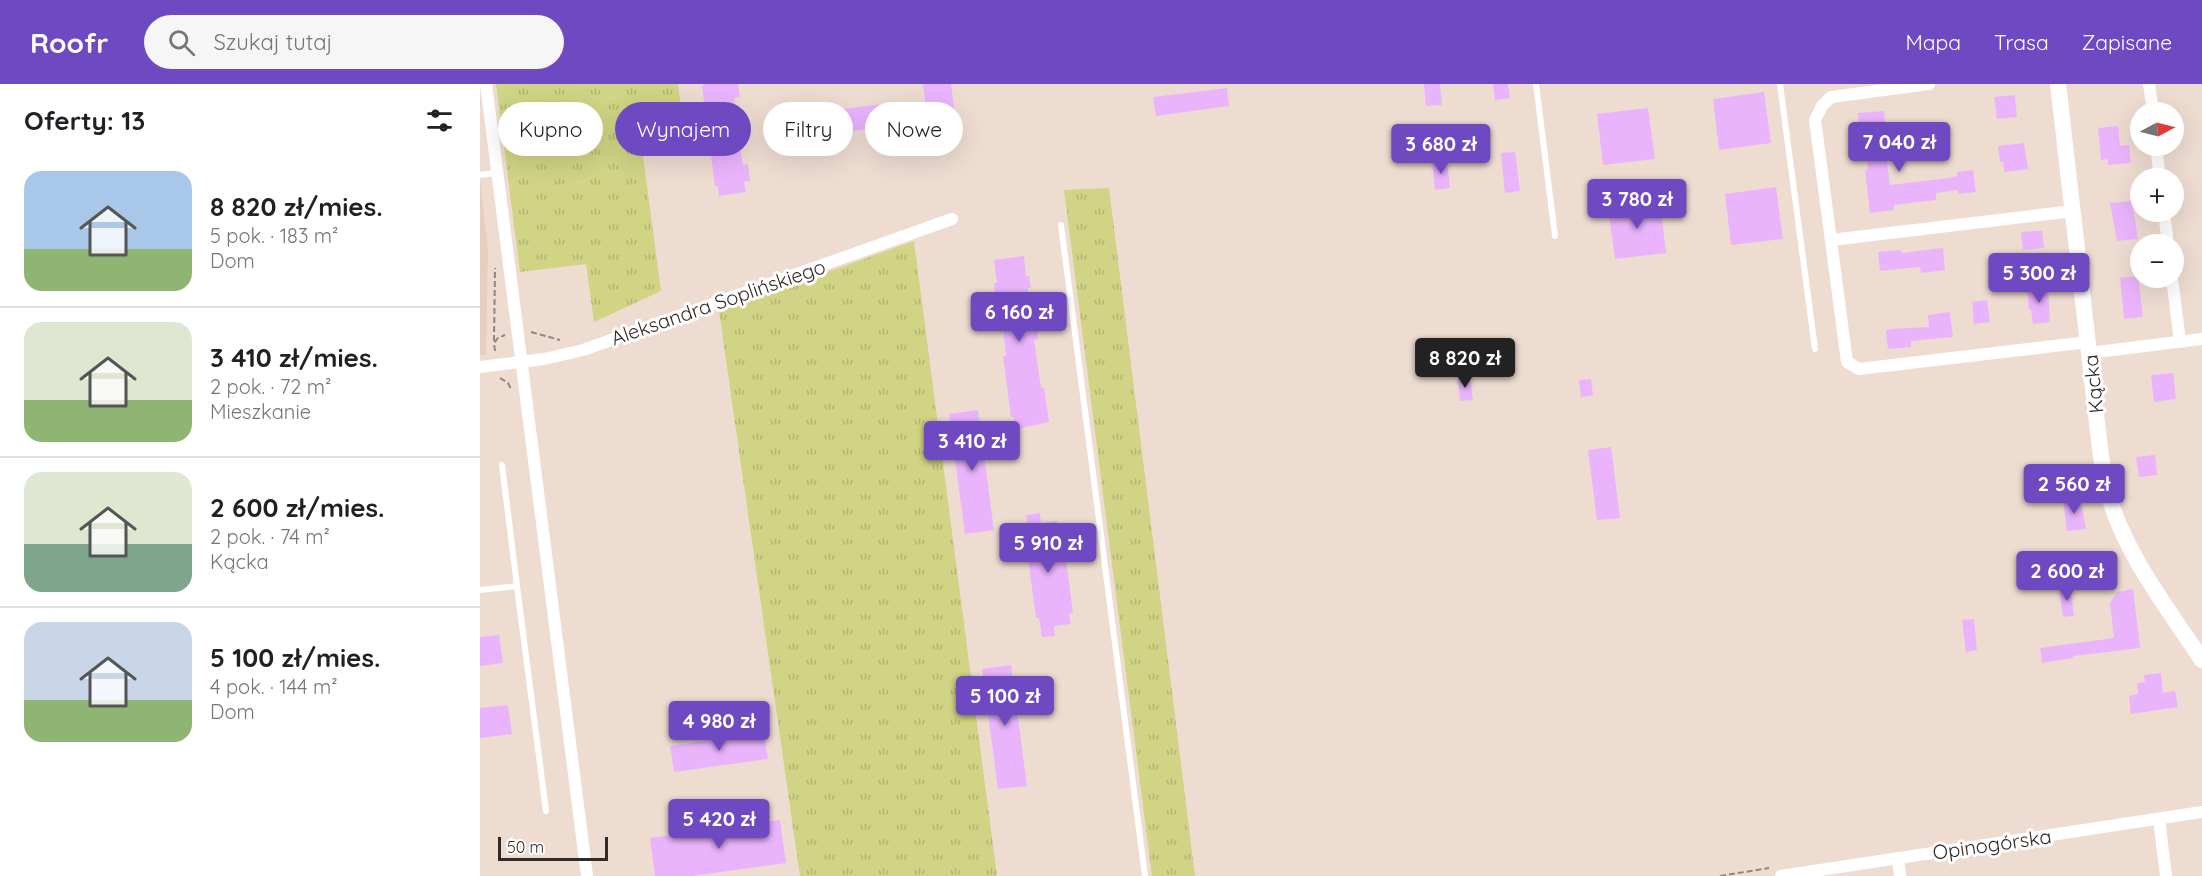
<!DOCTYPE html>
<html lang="pl">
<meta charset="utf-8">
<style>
:root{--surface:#fff;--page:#f6f6f6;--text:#202124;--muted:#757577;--line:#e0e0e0;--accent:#6f49c2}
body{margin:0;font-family:Quicksand,sans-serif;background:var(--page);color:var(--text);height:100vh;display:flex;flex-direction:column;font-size:22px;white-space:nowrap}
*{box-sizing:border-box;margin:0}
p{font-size:20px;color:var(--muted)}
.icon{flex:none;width:33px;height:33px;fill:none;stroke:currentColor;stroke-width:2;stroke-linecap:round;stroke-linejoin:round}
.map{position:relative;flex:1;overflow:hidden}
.details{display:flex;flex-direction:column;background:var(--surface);width:480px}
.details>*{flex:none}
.top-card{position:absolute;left:18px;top:18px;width:570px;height:54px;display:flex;gap:12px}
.needle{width:39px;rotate:83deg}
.fabs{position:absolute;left:1650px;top:18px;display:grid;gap:12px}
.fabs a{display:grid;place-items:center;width:54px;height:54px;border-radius:50%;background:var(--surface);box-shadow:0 6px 24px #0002;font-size:30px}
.scale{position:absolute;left:18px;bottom:15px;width:110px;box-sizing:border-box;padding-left:6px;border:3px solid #312a26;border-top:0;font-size:16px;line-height:21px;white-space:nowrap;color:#312a26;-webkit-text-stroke:4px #fff;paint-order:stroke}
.price{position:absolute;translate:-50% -51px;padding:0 14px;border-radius:6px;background:var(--accent);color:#fff;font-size:20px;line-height:39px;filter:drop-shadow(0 2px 3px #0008)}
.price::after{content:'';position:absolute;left:50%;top:36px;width:18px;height:14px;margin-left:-9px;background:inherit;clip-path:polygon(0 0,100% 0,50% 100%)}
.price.on{background:#222;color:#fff}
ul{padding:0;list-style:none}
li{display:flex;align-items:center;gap:18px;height:150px;padding:0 24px}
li+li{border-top:2px solid var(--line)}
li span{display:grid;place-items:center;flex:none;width:168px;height:120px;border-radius:18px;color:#555}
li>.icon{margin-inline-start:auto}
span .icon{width:72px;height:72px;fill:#fffc;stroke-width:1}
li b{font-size:26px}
h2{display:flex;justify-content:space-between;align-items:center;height:72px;padding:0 24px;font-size:26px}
.tag{padding:0 21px;border-radius:27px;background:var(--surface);box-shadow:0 6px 24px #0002;font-size:21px;line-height:54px}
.tag.on{background:var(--accent);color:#fff}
header{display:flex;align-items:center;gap:36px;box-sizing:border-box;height:84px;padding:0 30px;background:var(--accent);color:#fff}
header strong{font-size:28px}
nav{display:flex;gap:33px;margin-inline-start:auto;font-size:21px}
.search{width:420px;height:54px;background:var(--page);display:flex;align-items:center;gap:15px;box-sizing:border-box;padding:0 21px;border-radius:33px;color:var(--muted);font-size:22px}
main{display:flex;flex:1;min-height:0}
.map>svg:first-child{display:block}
.built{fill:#e7cfc0}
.grass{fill:url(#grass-tufts)}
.building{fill:#eab4fd}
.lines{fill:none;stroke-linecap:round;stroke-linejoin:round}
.path{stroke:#90847c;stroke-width:2;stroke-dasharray:6 3;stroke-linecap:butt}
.service{stroke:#fff;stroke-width:6}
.minor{stroke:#fff;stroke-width:12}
.tertiary{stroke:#fff;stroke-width:16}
.labels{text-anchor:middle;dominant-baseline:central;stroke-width:6;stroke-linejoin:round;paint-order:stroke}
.street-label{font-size:20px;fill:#312a26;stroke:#fff}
</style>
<header>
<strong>Roofr</strong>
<div class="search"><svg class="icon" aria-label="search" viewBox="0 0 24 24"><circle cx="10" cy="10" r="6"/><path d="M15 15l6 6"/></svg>Szukaj tutaj</div>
<nav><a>Mapa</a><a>Trasa</a><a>Zapisane</a></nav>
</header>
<main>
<section class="details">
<h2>Oferty: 13<svg class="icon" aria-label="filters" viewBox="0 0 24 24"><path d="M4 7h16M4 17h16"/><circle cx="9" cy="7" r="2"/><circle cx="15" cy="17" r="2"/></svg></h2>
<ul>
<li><span style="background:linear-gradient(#a9c7e8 65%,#8fb573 0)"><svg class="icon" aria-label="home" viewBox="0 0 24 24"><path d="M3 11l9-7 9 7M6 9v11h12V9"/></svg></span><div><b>8 820 zł/mies.</b><p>5 pok. · 183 m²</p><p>Dom</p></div></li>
<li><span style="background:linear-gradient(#dfe7d0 65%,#8fb573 0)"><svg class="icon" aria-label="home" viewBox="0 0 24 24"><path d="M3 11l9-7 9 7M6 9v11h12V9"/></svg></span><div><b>3 410 zł/mies.</b><p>2 pok. · 72 m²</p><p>Mieszkanie</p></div></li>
<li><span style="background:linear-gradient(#dfe7d0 60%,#7fa58c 0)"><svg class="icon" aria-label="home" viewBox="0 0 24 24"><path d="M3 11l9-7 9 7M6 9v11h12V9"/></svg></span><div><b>2 600 zł/mies.</b><p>2 pok. · 74 m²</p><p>Kącka</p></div></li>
<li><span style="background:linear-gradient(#c9d6e8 65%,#8fb573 0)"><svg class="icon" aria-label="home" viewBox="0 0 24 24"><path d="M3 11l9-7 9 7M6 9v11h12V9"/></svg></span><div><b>5 100 zł/mies.</b><p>4 pok. · 144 m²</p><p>Dom</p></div></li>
</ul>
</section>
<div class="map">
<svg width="1722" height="792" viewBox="0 0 1722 792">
<defs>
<pattern id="grass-tufts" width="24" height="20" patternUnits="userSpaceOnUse" patternTransform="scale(1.5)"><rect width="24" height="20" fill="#d0d484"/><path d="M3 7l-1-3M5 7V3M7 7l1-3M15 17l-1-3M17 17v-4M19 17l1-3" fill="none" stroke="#b3b672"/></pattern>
</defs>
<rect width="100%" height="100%" fill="#eedcd1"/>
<path class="built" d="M0,94L8,166L6,271H0Z"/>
<path class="grass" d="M16,0H198L205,53L161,57L181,207L114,238L106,180L40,188Z
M629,104L715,792H672L584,106Z
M434,157L517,792H320L239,227Z"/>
<path class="building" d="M225,0H258L260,13L254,14L257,39H263L265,55L259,56L263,81L268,80L270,97L264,98L266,108L239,112L238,102H235L222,2Z
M443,0H471L477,46L449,49Z
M944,0H960L962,21L946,22Z
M1013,0H1028L1030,14L1015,16Z
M747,4L749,22L676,32L673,13Z
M1284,8L1291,59L1239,66L1233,15Z
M1535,11L1537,33L1517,35L1514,13Z
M410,19L412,42L342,51L339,28Z
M1168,24L1175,75L1123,81L1117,30Z
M1404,27L1406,48H1403L1410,101L1469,94L1477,92V88L1493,86L1496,108L1478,110V106L1456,109V116L1414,121V126L1390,129L1385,86L1388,85L1385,51H1380L1378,29Z
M1638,42L1640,62L1649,61L1651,79L1628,81V75L1621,76L1618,44Z
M1544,59L1548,85L1524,88L1523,78H1520L1518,62Z
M1035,68L1040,107L1025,109L1021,69Z
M967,76L970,104L955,106L952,77Z
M1296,103L1303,155L1251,161L1245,110Z
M1180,117L1186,169L1135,175L1128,124Z
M1652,117L1658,155L1637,157L1630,119Z
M1553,147H1562L1564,164L1543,166L1541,148Z
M1463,164L1465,186L1441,189L1440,183L1400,187L1398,168L1421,166L1422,169Z
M544,172L546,192H549L551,204H548L553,244L557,243L558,255L554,256L561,304H564L569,338L536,345L534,333H531L523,272H526L523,245L519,246L516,219L514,199H517L514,176Z
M1658,192L1663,233L1644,235L1640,194Z
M1568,202L1570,238L1553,240L1551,226H1549L1547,204Z
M1507,216L1510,238L1494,240L1492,218Z
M1470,228L1473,253L1431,257V263L1408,265L1406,247L1411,245L1449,243L1448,231Z
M1693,289L1696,315L1674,318L1671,291Z
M990,292L993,316L980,317L978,293Z
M1111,295L1113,311L1101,313L1099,296Z
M498,326L514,446L485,450L469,330Z
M1131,363L1140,434L1117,436L1108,366Z
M1675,371L1677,391L1659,393L1656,373Z
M1600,414L1606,445L1587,447L1583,416Z
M560,429L561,439L577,437L579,447H582L593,529L589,530L591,540L574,542L575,552L562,553L559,534H556L545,451H549L546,431Z
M1570,468L1575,492L1549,497L1545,472Z
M1617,478L1619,497L1598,499L1596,480Z
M1590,503L1594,532L1583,533L1579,505Z
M1653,505L1660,564L1593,572V574L1562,579L1560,564L1634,554L1630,519L1637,508Z
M1494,535L1497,566L1486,568L1482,536Z
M19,551L23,579L0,582V553Z
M531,581L547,702L518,705L502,585Z
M1681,589L1683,609L1695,607L1698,623L1651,630L1649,612L1658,610L1657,599L1665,598L1664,591Z
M28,621L32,650L0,654V624Z
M284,648L288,675L194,688L190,662Z
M300,736L306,779L213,792H175L170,754Z"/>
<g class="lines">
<path class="path" d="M51,248L80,256
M14,257L15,184
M15,267L14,259L18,254L25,251
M20,294L28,299L31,305
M1240,792L1289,784"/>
<path class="service" d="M1056,0L1075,152
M1300,0L1335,265
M0,91L17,89
M581,141L665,792
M22,381L37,502
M0,506L37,502L66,727"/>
<path class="minor" d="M6,0L107,792
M1449,0L1351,13L1342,22L1335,36L1367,278L1379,285L1608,258
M1669,0L1673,28
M1676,62L1680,94
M1684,128L1688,160
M1351,156L1593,127
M1692,194L1700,258
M1609,269L1722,255
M0,283L64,275L103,266L472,135
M1679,735L1686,792
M1418,774L1420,792
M1301,792L1722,728"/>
<path class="tertiary" d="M1578,0L1620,365C1622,378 1624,393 1627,406C1644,469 1686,522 1722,576"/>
</g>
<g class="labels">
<g class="street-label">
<text transform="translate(238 218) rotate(-19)">Aleksandra Soplińskiego</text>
<text transform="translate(1613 300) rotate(-96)">Kącka</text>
<text transform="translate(1512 760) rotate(-8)">Opinogórska</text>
</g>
</g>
</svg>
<div class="fabs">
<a><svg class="needle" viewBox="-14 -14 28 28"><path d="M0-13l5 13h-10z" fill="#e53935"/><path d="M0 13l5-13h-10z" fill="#757577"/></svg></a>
<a>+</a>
<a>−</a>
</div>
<div class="scale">50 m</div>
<b class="price" style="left:1419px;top:89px">7 040 zł</b>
<b class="price" style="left:961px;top:91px">3 680 zł</b>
<b class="price" style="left:1157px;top:146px">3 780 zł</b>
<b class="price" style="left:1559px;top:220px">5 300 zł</b>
<b class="price" style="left:539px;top:259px">6 160 zł</b>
<b class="price on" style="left:985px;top:305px">8 820 zł</b>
<b class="price" style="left:492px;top:388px">3 410 zł</b>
<b class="price" style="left:1594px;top:431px">2 560 zł</b>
<b class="price" style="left:568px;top:490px">5 910 zł</b>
<b class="price" style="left:1587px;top:518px">2 600 zł</b>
<b class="price" style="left:525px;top:643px">5 100 zł</b>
<b class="price" style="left:239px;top:668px">4 980 zł</b>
<b class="price" style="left:239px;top:766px">5 420 zł</b>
<div class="top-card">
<a class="tag">Kupno</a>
<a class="tag on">Wynajem</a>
<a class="tag">Filtry</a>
<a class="tag">Nowe</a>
</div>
</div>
</main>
